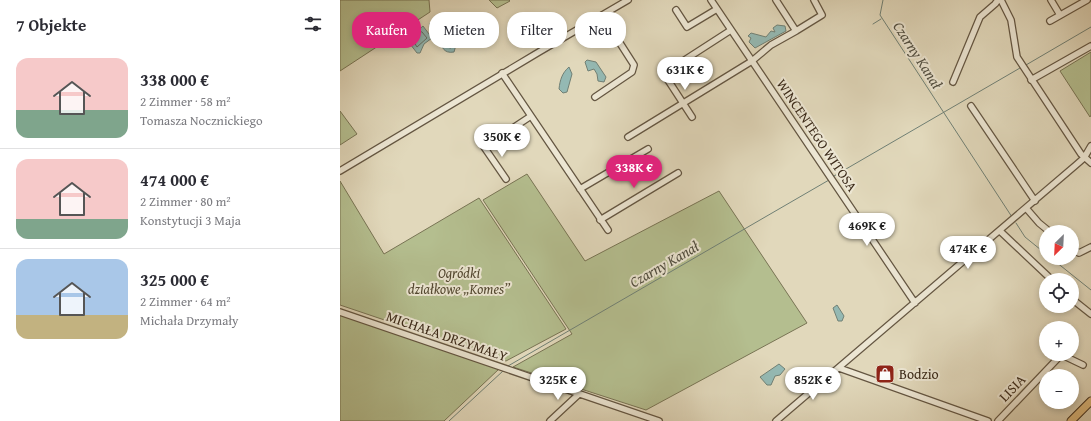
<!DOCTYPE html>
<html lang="de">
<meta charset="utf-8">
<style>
:root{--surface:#fff;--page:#f7f7f7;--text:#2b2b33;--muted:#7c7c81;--line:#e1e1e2;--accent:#db2777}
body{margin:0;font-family:"Gentium Book Plus",serif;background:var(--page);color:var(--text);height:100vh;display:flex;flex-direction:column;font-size:15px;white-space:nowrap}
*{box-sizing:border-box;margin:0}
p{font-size:13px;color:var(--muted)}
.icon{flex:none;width:22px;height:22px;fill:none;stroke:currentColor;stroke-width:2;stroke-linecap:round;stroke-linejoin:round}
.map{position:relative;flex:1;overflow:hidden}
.sheet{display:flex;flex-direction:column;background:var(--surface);width:340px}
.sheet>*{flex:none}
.banner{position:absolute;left:12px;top:12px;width:380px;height:36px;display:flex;gap:8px}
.needle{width:26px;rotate:204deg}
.fabs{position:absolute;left:699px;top:225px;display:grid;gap:8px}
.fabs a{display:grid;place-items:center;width:40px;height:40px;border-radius:50%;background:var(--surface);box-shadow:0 2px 6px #0003;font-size:20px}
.price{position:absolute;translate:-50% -34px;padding:0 9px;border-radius:14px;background:#fff;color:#222;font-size:13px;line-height:26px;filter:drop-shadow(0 1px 2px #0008)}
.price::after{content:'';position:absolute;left:50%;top:24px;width:12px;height:9px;margin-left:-6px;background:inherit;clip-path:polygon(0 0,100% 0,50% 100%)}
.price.active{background:var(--accent);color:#fff}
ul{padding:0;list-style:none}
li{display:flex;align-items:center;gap:12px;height:100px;padding:0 16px}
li+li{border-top:1px solid var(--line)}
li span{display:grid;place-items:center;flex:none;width:112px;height:80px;border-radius:12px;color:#555}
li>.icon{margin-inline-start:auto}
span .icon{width:48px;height:48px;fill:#fffc;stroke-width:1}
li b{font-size:17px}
h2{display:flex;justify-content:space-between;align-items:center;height:48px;padding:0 16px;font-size:17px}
.pill{padding:0 14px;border-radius:16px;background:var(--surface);box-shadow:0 2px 6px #0003;font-size:14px;line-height:36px}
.pill.active{background:var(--accent);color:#fff}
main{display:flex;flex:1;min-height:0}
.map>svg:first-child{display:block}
.green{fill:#b4be8f;stroke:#787454}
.water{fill:#94b9b3;stroke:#708075}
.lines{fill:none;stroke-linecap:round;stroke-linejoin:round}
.shore{stroke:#687266;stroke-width:1}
.stream{stroke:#708075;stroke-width:1}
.minor-casing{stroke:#645642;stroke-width:8}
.major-casing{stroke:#3b2a19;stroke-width:9}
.minor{stroke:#ece6d3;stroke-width:5.5}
.major{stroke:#e0bc7e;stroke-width:7}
.labels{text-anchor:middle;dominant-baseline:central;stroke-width:4;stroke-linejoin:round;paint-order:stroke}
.street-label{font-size:14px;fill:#3b2a19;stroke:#ece6d3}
.park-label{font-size:14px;font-style:italic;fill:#534831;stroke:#ece6d3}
.poi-label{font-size:14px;fill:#3b2a19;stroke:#ece6d3;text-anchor:start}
.water-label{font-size:15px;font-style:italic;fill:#514e40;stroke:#ece6d3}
</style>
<main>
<section class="sheet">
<h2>7 Objekte<svg class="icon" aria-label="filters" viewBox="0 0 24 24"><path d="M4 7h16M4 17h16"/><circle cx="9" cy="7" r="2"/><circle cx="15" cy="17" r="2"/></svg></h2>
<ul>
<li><span style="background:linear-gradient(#f6c9c9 65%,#7fa58c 0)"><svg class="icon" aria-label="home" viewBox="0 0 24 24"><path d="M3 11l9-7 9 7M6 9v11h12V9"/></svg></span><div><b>338 000 €</b><p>2 Zimmer · 58 m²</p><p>Tomasza Nocznickiego</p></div></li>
<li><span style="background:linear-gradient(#f6c9c9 75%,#7fa58c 0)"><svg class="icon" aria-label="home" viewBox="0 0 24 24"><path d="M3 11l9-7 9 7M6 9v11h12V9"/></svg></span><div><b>474 000 €</b><p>2 Zimmer · 80 m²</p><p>Konstytucji 3 Maja</p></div></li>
<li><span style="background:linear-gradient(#a9c7e8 70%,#c2b280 0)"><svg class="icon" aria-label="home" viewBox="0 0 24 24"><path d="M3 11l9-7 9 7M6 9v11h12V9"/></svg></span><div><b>325 000 €</b><p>2 Zimmer · 64 m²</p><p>Michała Drzymały</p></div></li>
</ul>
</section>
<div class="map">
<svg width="751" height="421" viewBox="0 0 751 421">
<rect width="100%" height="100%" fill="#e1d8bb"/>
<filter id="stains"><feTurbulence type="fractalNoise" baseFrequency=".005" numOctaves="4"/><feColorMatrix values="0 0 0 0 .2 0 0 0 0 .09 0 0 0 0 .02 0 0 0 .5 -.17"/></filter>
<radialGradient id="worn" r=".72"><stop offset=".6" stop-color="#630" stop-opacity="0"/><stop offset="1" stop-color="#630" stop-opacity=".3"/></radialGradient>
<path class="green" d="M0,0H89L90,12L0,71Z
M149,0H169L170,1L157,8Z
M751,52V115L750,117L720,71Z
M0,111L17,134L0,145Z
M187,174L245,261L379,191L467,323L306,410L173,367L232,334L143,200Z
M0,181L44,254L139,198L226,329L166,361L0,305Z
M0,315L159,369L104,421H0Z"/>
<path class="water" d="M97,18L101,20L116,45L114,52C103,54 102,46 98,39C95,33 87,35 90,23Z
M437,25L445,26L446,31L415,48L409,42L411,38L408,36L411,33L426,37L431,31L435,32L433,28Z
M83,26L92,38L84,44L80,53H77L67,40Z
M247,60L256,62L266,77L264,82L258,81L257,74L254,69L248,71L245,62Z
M229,67L232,74L227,92L223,93L219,89C220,80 222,73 229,67Z
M497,305L504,316L502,321H498L493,308Z
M439,364L445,369L440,375L435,376L431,385H427L420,377Z"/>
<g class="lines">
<path class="shore" d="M98,23L112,45L111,48L106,47L101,36L95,32L93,26Z
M82,32L87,38L77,47L72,39Z"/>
<path class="stream" d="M543,0L540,15L672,217
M533,24L541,19
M686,65L751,27
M494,176L680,68
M676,223L685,237L706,254
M711,258L751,290
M168,366L489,180
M109,421L163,371"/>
<defs>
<path id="minor" d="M371,0L575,303
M436,0L456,31L482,15L474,0
M661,0L671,20L677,57L741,154L751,163
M711,0L720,15
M336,10L347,27L377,9
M710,21L747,0
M162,73L268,230
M691,80L751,46
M613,82L640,17L655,4L658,0
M255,97L292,72L294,65L262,15
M631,106L695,201
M352,117L326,77V72L391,30
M288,137L412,61L431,45L456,31
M0,171L199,52L288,0
M166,179L144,147L191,116
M240,189L308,149
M686,208L699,223L710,232
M260,220L338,173
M660,231L712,280
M732,249L739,253L751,247
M732,299L751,314
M0,312L319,421
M704,339L706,341
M720,354L743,365
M499,368L648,421
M210,421L239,394
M436,421L736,165L744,158L751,146
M658,421L721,355"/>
<path id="major" d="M731,421L751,401"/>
</defs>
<use href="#minor" class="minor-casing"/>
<use href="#major" class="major-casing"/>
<use href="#minor" class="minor"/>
<use href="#major" class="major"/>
</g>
<defs>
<symbol id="shop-square" viewBox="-11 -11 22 22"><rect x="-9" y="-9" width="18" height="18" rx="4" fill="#8f2418" stroke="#ece6d3"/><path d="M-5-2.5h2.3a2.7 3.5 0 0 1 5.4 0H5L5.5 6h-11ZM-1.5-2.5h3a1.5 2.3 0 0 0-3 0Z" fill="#fff"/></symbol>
</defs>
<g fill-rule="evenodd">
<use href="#shop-square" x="534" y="363" width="22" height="22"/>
</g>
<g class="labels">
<g class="street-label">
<text transform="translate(477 135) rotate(56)">WINCENTEGO WITOSA</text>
<text transform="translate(107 336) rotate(19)">MICHAŁA DRZYMAŁY</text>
<text transform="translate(672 388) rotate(-46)">LISIA</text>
</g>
<g class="park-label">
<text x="119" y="273">Ogródki<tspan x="119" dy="16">działkowe „Komes”</tspan></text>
</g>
<g class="poi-label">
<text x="559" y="374">Bodzio</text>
</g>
<g class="water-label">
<text transform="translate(578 55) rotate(57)">Czarny Kanał</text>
<text transform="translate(324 264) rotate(-30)">Czarny Kanał</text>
</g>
</g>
<rect width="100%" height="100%" filter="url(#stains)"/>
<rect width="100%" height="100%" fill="url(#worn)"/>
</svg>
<div class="fabs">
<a><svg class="needle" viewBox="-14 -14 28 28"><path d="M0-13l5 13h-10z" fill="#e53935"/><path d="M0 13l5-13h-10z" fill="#7c7c81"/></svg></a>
<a><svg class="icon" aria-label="locate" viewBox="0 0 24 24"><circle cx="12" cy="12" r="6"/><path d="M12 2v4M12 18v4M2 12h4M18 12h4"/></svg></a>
<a>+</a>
<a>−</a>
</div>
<b class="price" style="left:345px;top:91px">631K €</b>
<b class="price" style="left:162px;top:158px">350K €</b>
<b class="price active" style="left:294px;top:189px">338K €</b>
<b class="price" style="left:527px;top:247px">469K €</b>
<b class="price" style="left:628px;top:270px">474K €</b>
<b class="price" style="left:218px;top:401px">325K €</b>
<b class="price" style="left:473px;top:401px">852K €</b>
<div class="banner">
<a class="pill active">Kaufen</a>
<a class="pill">Mieten</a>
<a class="pill">Filter</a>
<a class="pill">Neu</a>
</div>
</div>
</main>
